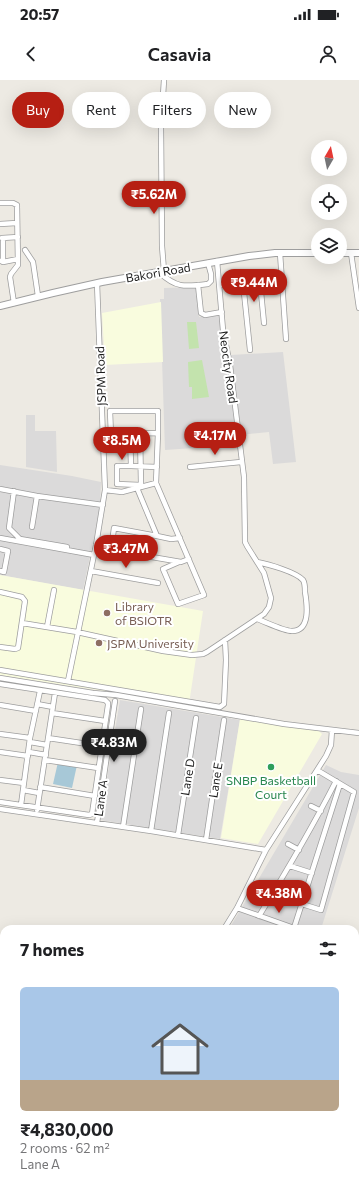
<!DOCTYPE html>
<meta charset="utf-8">
<style>
:root{--surface:#fff;--page:#f2f2f2;--text:#202124;--muted:#757577;--line:#e0e0e0;--accent:#b61f13}
body{margin:0;font-family:Commissioner,sans-serif;background:var(--page);color:var(--text);height:100vh;display:flex;flex-direction:column;font-size:15px;white-space:nowrap}
*{box-sizing:border-box;margin:0}
p{font-size:13px;color:var(--muted)}
.icon{flex:none;width:22px;height:22px;fill:none;stroke:currentColor;stroke-width:2;stroke-linecap:round;stroke-linejoin:round}
.map{position:relative;flex:1;overflow:hidden}
.side{position:absolute;left:0px;top:845px;width:359px;height:268px;display:flex;flex-direction:column;background:var(--surface);border-radius:12px 12px 0 0;box-shadow:0 4px 16px #0002}
.side>*{flex:none}
.top-card{position:absolute;left:12px;top:12px;width:335px;height:36px;display:flex;gap:8px}
.needle{width:26px;rotate:9deg}
.fabs{position:absolute;left:311px;top:60px;display:grid;gap:8px}
.fabs a{display:grid;place-items:center;width:36px;height:36px;border-radius:50%;background:var(--surface);box-shadow:0 4px 16px #0002;font-size:20px}
.price{position:absolute;translate:-50% -34px;padding:0 9px;border-radius:14px;background:var(--accent);color:#fff;font-size:13px;line-height:26px;filter:drop-shadow(0 1px 2px #0008)}
.price::after{content:'';position:absolute;left:50%;top:24px;width:12px;height:9px;margin-left:-6px;background:inherit;clip-path:polygon(0 0,100% 0,50% 100%)}
.price.selected{background:#222;color:#fff}
ul{padding:0;list-style:none}
li{display:grid;align-content:center;gap:8px;height:212px;padding:0 20px}
li+li{border-top:1px solid var(--line)}
li span{display:grid;place-items:center;height:124px;border-radius:6px;color:#555}
li>.icon{margin-inline-start:auto}
span .icon{width:72px;height:72px;fill:#fffc;stroke-width:1}
li b{font-size:17px}
h2{display:flex;justify-content:space-between;align-items:center;height:48px;padding:0 20px;font-size:17px}
.pill{padding:0 14px;border-radius:18px;background:var(--surface);box-shadow:0 4px 16px #0002;font-size:14px;line-height:36px}
.pill.selected{background:var(--accent);color:#fff}
.status{display:flex;justify-content:space-between;align-items:center;height:28px;padding:0 20px;background:var(--surface);direction:ltr}
.status svg{height:11px;fill:currentColor}
header{display:flex;justify-content:space-between;align-items:center;height:52px;padding:0 20px;background:var(--surface);font-size:18px;font-weight:600}
.map>svg:first-child{display:block}
.residential{fill:#dbdada}
.education{fill:#f9fcde}
.grass{fill:#c3e3ad}
.water{fill:#a7c8d7}
.lines{fill:none;stroke-linecap:round;stroke-linejoin:round}
.minor-casing{stroke:#9e9e9e;stroke-width:6}
.tertiary-casing{stroke:#9e9e9e;stroke-width:8}
.minor{stroke:#fff;stroke-width:4.5}
.tertiary{stroke:#fff;stroke-width:6}
.education-dot{fill:#8d6e63;stroke:#fff;stroke-width:1.5}
.leisure-dot{fill:#2e9e5b;stroke:#fff;stroke-width:1.5}
.labels{text-anchor:middle;dominant-baseline:central;stroke-width:4;stroke-linejoin:round;paint-order:stroke}
.street-label{font-size:12px;fill:#1d1d1d;stroke:#fff}
.education-label{font-size:12px;fill:#785e54;stroke:#fff;text-anchor:start}
.leisure-label{font-size:12px;fill:#27864d;stroke:#fff}
</style>
<div class="status"><b>20:57</b><svg viewBox="0 0 49 12"><path d="M0 12V9h3v3zM5 12V6h3v6zM10 12V3h3v9zM15 12V0h3v12zM26 1h20v11H26zM47 4h2v5h-2z"/></svg></div>
<header><svg class="icon" aria-label="back" viewBox="0 0 24 24"><path d="M15 5l-7 7 7 7"/></svg>Casavia<svg class="icon" aria-label="person" viewBox="0 0 24 24"><circle cx="12" cy="8" r="4"/><path d="M4 21q1-7 8-7t8 7"/></svg></header>
<div class="map">
<svg width="359" height="1113" viewBox="0 0 359 1113">
<rect width="100%" height="100%" fill="#edeae3"/>
<path class="residential" d="M196,207L199,237L219,235L223,271H226L238,358L208,361V367L165,370L160,219H164V208Z
M283,272L296,382L273,384L269,352L240,355L231,275Z
M26,335H35V351H56L57,392L26,387Z
M0,385L72,396L101,402L100,429L83,510L0,495Z
M120,620L240,640L220,759L100,740Z
M326,685L341,692L359,695V728L321,849H229Z"/>
<path class="education" d="M161,222L163,282L105,285L102,233Z
M0,495L203,531L189,624L0,595Z
M240,639L319,651L322,654L258,764L221,758Z"/>
<path class="grass" d="M187,242H196L199,268L189,269Z
M202,280L209,317L192,319V307H189L188,282Z"/>
<path class="water" d="M58,682L77,685L72,708L53,704Z"/>
<g class="lines">
<defs>
<path id="minor" d="M164,0L161,47L162,166L164,191
M0,123H13L17,125L18,185L11,194L10,197L14,223
M0,144L17,143
M2,158L18,157
M3,158V182
M25,170L33,182L38,216
M280,173L286,259
M351,173L359,228
M1,181L3,182L18,179
M159,192C176,208 184,207 208,204L211,201V194L208,183
M260,202L264,243
M243,203L250,270
M198,205L201,233L205,235L222,232
M220,205L282,200
M130,353L131,386L157,387
M103,355C121,355 140,353 158,353V331H110L111,355
M131,386H117V404L141,405L140,353
M190,387L241,382
M156,403L158,353
M137,408L156,403L204,515L178,524L163,489L179,482
M0,409L37,416L103,425
M105,410L122,412L137,408L157,456L114,448L111,470L181,482L189,479
M14,411L9,448L20,459L67,467
M32,447L37,416
M157,456L171,459L180,458
M0,458L94,475
M0,469L8,471L4,492L0,491
M257,482C268,484 296,492 303,500C305,503 305,508 305,512C307,524 311,551 292,551C283,551 266,542 257,539
M91,491L158,503
M0,512L22,517L25,521L18,568L15,569L0,567
M22,543L77,552L163,571L192,575L203,574L207,572L264,534L269,527L271,518L264,493L247,466L245,462L244,397L230,285L223,250L217,181
M47,547L54,510
M0,590L220,627L224,624L226,580L225,560
M0,598L93,613L116,615L284,644L359,653
M68,601L96,465L105,410L97,203
M0,604L105,620L108,623V625L92,734L89,735L0,722
M37,624L53,627
M0,625L36,631
M52,633L105,641
M0,654L30,658L40,611
M48,658L101,666
M30,662L47,665
M0,672L28,676
M29,672L46,675
M45,680L98,688
M0,700L24,703
M40,707L95,716
M23,710L39,713
M21,725L30,658
M311,726L321,731
M0,729L151,751L266,770
M37,730L55,613
M97,743L115,621
M123,747L141,629
M151,751L169,633
M178,755L196,638
M206,760L224,640
M288,764L299,770
M290,786L312,793
M302,824L321,830L354,712L317,690
M237,828L294,848L340,704
M259,836C286,792 312,748 336,701
M224,849L237,828L266,770L326,676L331,665L332,650
M0,1051L4,1052
M0,1082L4,1083
M355,1091L359,1089
M22,1113L23,1109
M27,1113L28,1109
M319,1113L320,1109
M337,1113L338,1109
M358,1113L359,1109"/>
<path id="tertiary" d="M340,173H359
M0,226L53,213L102,202L249,176L275,173H318"/>
</defs>
<use href="#minor" class="minor-casing"/>
<use href="#tertiary" class="tertiary-casing"/>
<use href="#minor" class="minor"/>
<use href="#tertiary" class="tertiary"/>
</g>
<g class="education-dot">
<circle cx="107" cy="533" r="4"/>
<circle cx="99" cy="563" r="4"/>
</g>
<circle class="leisure-dot" cx="271" cy="687" r="4"/>
<g class="labels">
<g class="street-label">
<text transform="translate(158 192) rotate(-10)">Bakori Road</text>
<text transform="translate(229 287) rotate(82)">Neocity Road</text>
<text transform="translate(100 296) rotate(-92)">JSPM Road</text>
<text transform="translate(187 697) rotate(-81)">Lane D</text>
<text transform="translate(215 700) rotate(-81)">Lane E</text>
<text transform="translate(100 718) rotate(-82)">Lane A</text>
</g>
<g class="education-label">
<text x="115" y="526">Library<tspan x="115" dy="14">of BSIOTR</tspan></text>
<text x="107" y="563">JSPM University</text>
</g>
<g class="leisure-label">
<text x="271" y="700">SNBP Basketball<tspan x="271" dy="14">Court</tspan></text>
</g>
</g>
</svg>
<div class="fabs">
<a><svg class="needle" viewBox="-14 -14 28 28"><path d="M0-13l5 13h-10z" fill="#e53935"/><path d="M0 13l5-13h-10z" fill="#757577"/></svg></a>
<a><svg class="icon" aria-label="locate" viewBox="0 0 24 24"><circle cx="12" cy="12" r="6"/><path d="M12 2v4M12 18v4M2 12h4M18 12h4"/></svg></a>
<a><svg class="icon" aria-label="layers" viewBox="0 0 24 24"><path d="M12 4l9 5-9 5-9-5zM3 14l9 5 9-5"/></svg></a>
</div>
<b class="price" style="left:154px;top:135px">₹5.62M</b>
<b class="price" style="left:254px;top:223px">₹9.44M</b>
<b class="price" style="left:215px;top:376px">₹4.17M</b>
<b class="price" style="left:122px;top:381px">₹8.5M</b>
<b class="price" style="left:126px;top:489px">₹3.47M</b>
<b class="price selected" style="left:114px;top:683px">₹4.83M</b>
<b class="price" style="left:279px;top:834px">₹4.38M</b>
<div class="top-card">
<a class="pill selected">Buy</a>
<a class="pill">Rent</a>
<a class="pill">Filters</a>
<a class="pill">New</a>
</div>
<section class="side">
<h2>7 homes<svg class="icon" aria-label="filters" viewBox="0 0 24 24"><path d="M4 7h16M4 17h16"/><circle cx="9" cy="7" r="2"/><circle cx="15" cy="17" r="2"/></svg></h2>
<ul>
<li><span style="background:linear-gradient(#a9c7e8 75%,#b9a48a 0)"><svg class="icon" aria-label="home" viewBox="0 0 24 24"><path d="M3 11l9-7 9 7M6 9v11h12V9"/></svg></span><div><b>₹4,830,000</b><p>2 rooms · 62 m²</p><p>Lane A</p></div></li>
</ul>
</section>
</div>
